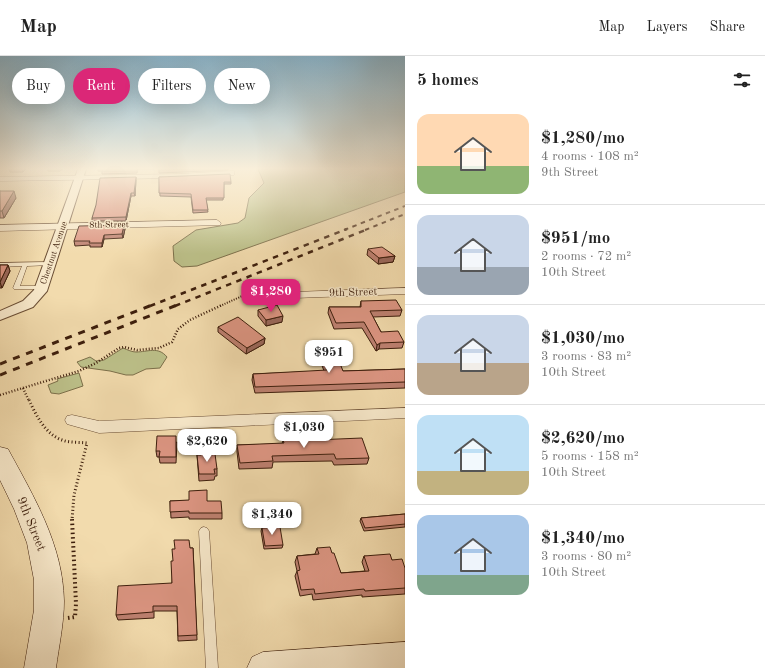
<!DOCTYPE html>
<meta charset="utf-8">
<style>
:root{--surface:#fff;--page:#f2f2f2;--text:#222;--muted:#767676;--line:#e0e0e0;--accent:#db2777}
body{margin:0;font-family:"Old Standard TT",serif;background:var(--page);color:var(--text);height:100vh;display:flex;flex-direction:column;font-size:15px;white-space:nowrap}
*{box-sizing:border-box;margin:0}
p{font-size:13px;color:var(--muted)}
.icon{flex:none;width:22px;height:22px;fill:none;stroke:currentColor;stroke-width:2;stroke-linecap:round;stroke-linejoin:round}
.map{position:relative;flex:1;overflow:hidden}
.sheet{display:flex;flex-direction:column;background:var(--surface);width:360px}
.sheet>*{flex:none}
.guide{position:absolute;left:12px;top:12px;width:333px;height:36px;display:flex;gap:8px}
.price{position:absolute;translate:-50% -34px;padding:0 9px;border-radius:8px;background:#fff;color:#222;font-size:13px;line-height:26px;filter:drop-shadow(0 1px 2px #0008)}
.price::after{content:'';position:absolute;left:50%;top:24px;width:12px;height:9px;margin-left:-6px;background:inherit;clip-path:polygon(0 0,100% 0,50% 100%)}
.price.active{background:var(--accent);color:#fff}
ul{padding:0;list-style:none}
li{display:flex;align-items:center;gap:12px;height:100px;padding:0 12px}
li+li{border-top:1px solid var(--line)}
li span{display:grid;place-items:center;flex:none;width:112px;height:80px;border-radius:12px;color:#555}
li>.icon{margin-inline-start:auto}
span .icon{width:48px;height:48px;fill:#fffc;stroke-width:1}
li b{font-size:17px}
h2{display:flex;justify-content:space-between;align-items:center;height:48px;padding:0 12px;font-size:17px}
.pill{padding:0 14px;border-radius:18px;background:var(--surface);box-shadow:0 4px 16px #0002;font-size:14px;line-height:36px}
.pill.active{background:var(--accent);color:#fff}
header{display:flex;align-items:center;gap:24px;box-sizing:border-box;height:56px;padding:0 20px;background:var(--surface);border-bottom:1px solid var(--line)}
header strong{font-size:19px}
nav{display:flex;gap:22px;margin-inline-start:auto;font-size:14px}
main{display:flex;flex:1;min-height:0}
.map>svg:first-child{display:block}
.green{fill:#bcc089;stroke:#7c6f4a}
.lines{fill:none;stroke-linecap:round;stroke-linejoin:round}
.service-casing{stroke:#6a4d34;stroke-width:1}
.minor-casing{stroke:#6a4d34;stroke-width:1}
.tertiary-casing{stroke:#6a4d34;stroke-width:2}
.secondary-casing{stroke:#3d1e0c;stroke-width:1}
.path-far3{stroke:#3d1e0c;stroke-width:2;stroke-dasharray:1 1.5;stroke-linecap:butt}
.path-far2{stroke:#3d1e0c;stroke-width:2.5;stroke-dasharray:1 2;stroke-linecap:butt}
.path-far1{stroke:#3d1e0c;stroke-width:3;stroke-dasharray:1 2.5;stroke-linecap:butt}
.path{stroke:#3d1e0c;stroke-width:4;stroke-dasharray:1.5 3;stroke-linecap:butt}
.service{fill:#f7e8ca;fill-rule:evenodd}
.minor{fill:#f7e8ca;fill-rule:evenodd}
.tertiary{fill:#f7e8ca;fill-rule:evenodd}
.secondary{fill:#f7e8ca;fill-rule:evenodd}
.rail-far2{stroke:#3d1e0c;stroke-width:2;stroke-dasharray:4.5 4.5;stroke-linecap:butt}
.rail-far1{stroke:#3d1e0c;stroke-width:2.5;stroke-dasharray:5.5 5.5;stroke-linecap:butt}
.rail{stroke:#3d1e0c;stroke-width:3;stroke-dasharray:7 7;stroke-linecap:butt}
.wall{fill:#bd8070;stroke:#3d1e0c}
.shaded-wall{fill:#9a685b;stroke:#3d1e0c}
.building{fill:#dc9582;stroke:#3d1e0c}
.labels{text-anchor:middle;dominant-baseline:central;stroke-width:3;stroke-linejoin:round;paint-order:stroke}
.far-street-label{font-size:9px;fill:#3d1e0c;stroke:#f7e8ca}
.street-label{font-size:11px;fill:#3d1e0c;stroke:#f7e8ca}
.near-street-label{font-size:13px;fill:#3d1e0c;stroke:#f7e8ca}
</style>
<header>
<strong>Map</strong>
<nav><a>Map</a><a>Layers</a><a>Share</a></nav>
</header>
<main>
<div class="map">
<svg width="405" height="612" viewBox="0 0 405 612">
<rect width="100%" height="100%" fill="#f2dbad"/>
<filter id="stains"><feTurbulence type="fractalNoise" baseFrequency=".005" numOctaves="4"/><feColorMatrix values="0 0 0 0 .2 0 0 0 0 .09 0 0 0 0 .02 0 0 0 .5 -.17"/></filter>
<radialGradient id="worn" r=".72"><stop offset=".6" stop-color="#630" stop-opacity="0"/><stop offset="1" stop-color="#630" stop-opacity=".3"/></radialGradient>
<path class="green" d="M258,113H405V136L197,210L182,211L174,205L173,190L196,174L238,167L245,162L249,142L264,127Z
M123,292C128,294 132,296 136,296C148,296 158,290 167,301L160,312L146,313L133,319H126L110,315L81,311L77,306L90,301L96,305L104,304Z
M79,317L83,330L59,338L51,337L48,329L58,325L57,323Z"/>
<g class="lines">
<defs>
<path id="service" d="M50,206L53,208L52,209L27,210L20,230H44V232L42,233H14L13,232L22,210L0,211V207Z
M204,471L207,472L209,475L218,612H206L199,475L201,472Z"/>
<path id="minor" d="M231,115H234V119L178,122L0,125V121L178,118Z
M217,164L221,167L220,169L0,175V169Z
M405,232V238L294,242L277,240L272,237L277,234L294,236Z
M405,352V362L99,377L67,368L65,364L67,360L72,359L99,365Z"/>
<path id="tertiary" d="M78,113H86L47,235L33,251L0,264V255L23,245L34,234Z"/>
<path id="secondary" d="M0,391L8,393C34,441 63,489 64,545C64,567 59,590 56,612H24L34,554V524L27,487L14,453L0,424Z
M405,586V612H247L252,601L263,596Z"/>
</defs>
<use href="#service" class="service-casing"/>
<use href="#minor" class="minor-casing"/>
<use href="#tertiary" class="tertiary-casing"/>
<use href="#secondary" class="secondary-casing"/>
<path class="path-far3" d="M220,250L260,232L269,233"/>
<path class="path-far2" d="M23,332L29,345
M0,339L79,315L96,307L119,292L124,291L137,294L159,292L172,286L178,273L190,264L222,249"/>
<path class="path-far1" d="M29,344C36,359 45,378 62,384C70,387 79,386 87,387L74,439L72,464"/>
<path class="path" d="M68,562L75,561L76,548L72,463"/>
<use href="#service" class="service"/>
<use href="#minor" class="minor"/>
<use href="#tertiary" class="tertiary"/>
<use href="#secondary" class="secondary"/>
<path class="rail-far2" d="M344,174L405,150
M365,174L405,158"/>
<path class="rail-far1" d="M150,250L347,173
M175,250L368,173"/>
<path class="rail" d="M0,308L152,249
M0,319L177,249"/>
</g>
<path class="wall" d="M9,113H26L23,116H10Z
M47,113H63L60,115H48Z
M98,113H154H138L137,117L102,118V115H98Z
M159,113H228V114L159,117Z
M159,121L231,126V128H224L223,144H206L208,156L193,157L191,141L160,140Z
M136,124L135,140H131L126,165H92V162Z
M0,135L16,142L4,162H0Z
M125,173L123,182L104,183L102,191H90V189L75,190L74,185Z
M368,193L395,200L393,206L378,208L367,199Z
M0,209H8L10,215L2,232H0Z
M361,245L402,254L400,260L373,261L381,276L404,286L402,292L379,293L376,295L362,272L334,273L328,257L329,251H360Z
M258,254L282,266L266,270L258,260Z
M218,271L265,282L264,288L246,298L218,276Z
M317,287L343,315L405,313V332L255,337L252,324L253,318L324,315L316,293Z
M283,384H314L369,402L367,408L334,409L332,405L273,406L272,412L239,413L237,396V389L282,388Z
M177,386L176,407H160L159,401H157L156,395Z
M197,399H211L217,413V420H215L214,424L199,425Z
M170,445H207L222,457V463H189V461L171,462Z
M405,458V471L364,475L360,465L361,462Z
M262,472L283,489L282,492L264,493L261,475Z
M190,492H193L197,584L178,585L177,555H154V562L118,564L116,559L172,527L173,505Z
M317,492L332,497L341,517L365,515L362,506L364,500L392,504L405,512V538L362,541V539L313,544L312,538L300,540L295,520L297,515L295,506L297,500L315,498Z"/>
<path class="shaded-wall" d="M23,113H26L23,116Z
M136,121V124L135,140L134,137Z
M14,135L16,142L4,162L2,155Z
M131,137V140L126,165V161Z
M124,169L125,173L123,182L122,178Z
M104,179V183L102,191V187Z
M395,200L393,206L378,208L379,202Z
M8,209L10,215L2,232L0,226Z
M283,260L282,266L266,270V264Z
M265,282L264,288L246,298L247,292Z
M380,287L379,293L376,295L377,289Z"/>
<path class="building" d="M103,113H137V115H102Z
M159,113H194L159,114Z
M230,118L231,126H224V142H206L208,154H193L191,138L159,137V121Z
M136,121L134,137H131L126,161L92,162L96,149L100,122Z
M0,135H14L2,155H0Z
M124,169L122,178L104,179L102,187H89L90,185H74L79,170Z
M382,191L395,200L379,202L368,193Z
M0,209H8L0,226Z
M396,244L402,254L370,255L381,276L398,275L404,286L380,287L377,289L364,266L336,267L329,251H361V245Z
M277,249L283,260L266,264L258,254Z
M238,261L265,282L247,292L218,271Z
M317,287H332L343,315L405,313V326L255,331L253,318L327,314Z
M157,380H176V401H159L160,395H156Z
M362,382L369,402L336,403L334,398L272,400L273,405L240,407L237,389L284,387L283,384L314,383V384Z
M201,394H211V399L215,398L217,413H214L215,418H199L197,399H201Z
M207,434V445H221L222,457H189V455L170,456V445L189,444V435Z
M405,458V468L365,472L361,462Z
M280,471L283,489L265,490L262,472Z
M174,484H189L190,492H193L197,579L178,580L177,550H153V556L116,559L118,530L172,527L171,505H173L172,493H175Z
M330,491L332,497H334L341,517L369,515L364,500L390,498L392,504L402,503L405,512V532L365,535L364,533L315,538L314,533L301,534L297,515L300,514L297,500L319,498L317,492Z"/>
<linearGradient id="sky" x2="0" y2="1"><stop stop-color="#89b7d1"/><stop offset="0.57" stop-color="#f9efda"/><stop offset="1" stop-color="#f9efda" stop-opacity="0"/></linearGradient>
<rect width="405" height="198" fill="url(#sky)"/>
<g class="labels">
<g class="far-street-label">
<text transform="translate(109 169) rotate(-1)">8th Street</text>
<text transform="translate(54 197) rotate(-71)">Chestnut Avenue</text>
</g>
<g class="street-label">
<text transform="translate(353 237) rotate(-2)">9th Street</text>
</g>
<g class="near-street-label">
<text transform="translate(31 468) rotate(68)">9th Street</text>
</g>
</g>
<rect width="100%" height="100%" filter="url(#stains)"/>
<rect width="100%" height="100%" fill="url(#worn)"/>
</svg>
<b class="price active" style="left:271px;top:257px">$1,280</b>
<b class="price" style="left:329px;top:318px">$951</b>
<b class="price" style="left:304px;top:393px">$1,030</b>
<b class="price" style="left:207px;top:407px">$2,620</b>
<b class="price" style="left:272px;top:480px">$1,340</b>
<div class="guide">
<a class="pill">Buy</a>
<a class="pill active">Rent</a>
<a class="pill">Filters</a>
<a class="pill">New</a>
</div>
</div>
<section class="sheet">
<h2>5 homes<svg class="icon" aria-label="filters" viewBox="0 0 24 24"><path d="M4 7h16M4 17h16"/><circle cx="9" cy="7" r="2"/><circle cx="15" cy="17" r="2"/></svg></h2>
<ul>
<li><span style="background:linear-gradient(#ffd9b3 65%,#8fb573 0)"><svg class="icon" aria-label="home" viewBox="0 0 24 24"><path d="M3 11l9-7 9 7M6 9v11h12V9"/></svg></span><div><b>$1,280/mo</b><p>4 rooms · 108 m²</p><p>9th Street</p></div></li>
<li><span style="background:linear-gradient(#c9d6e8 65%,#9aa5b1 0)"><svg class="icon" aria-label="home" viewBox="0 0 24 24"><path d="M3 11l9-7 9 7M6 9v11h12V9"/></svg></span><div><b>$951/mo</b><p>2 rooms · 72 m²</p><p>10th Street</p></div></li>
<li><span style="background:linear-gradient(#c9d6e8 60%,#b9a48a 0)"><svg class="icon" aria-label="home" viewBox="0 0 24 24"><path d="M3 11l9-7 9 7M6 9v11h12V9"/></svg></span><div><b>$1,030/mo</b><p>3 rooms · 83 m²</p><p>10th Street</p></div></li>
<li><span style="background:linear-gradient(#bfe0f5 70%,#c2b280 0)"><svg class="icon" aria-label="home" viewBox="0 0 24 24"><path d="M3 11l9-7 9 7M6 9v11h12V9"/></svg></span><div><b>$2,620/mo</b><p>5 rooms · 158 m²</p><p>10th Street</p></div></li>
<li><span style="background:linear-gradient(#a9c7e8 75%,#7fa58c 0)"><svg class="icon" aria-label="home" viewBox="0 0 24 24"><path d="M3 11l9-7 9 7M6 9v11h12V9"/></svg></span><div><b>$1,340/mo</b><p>3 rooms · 80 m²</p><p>10th Street</p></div></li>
</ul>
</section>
</main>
